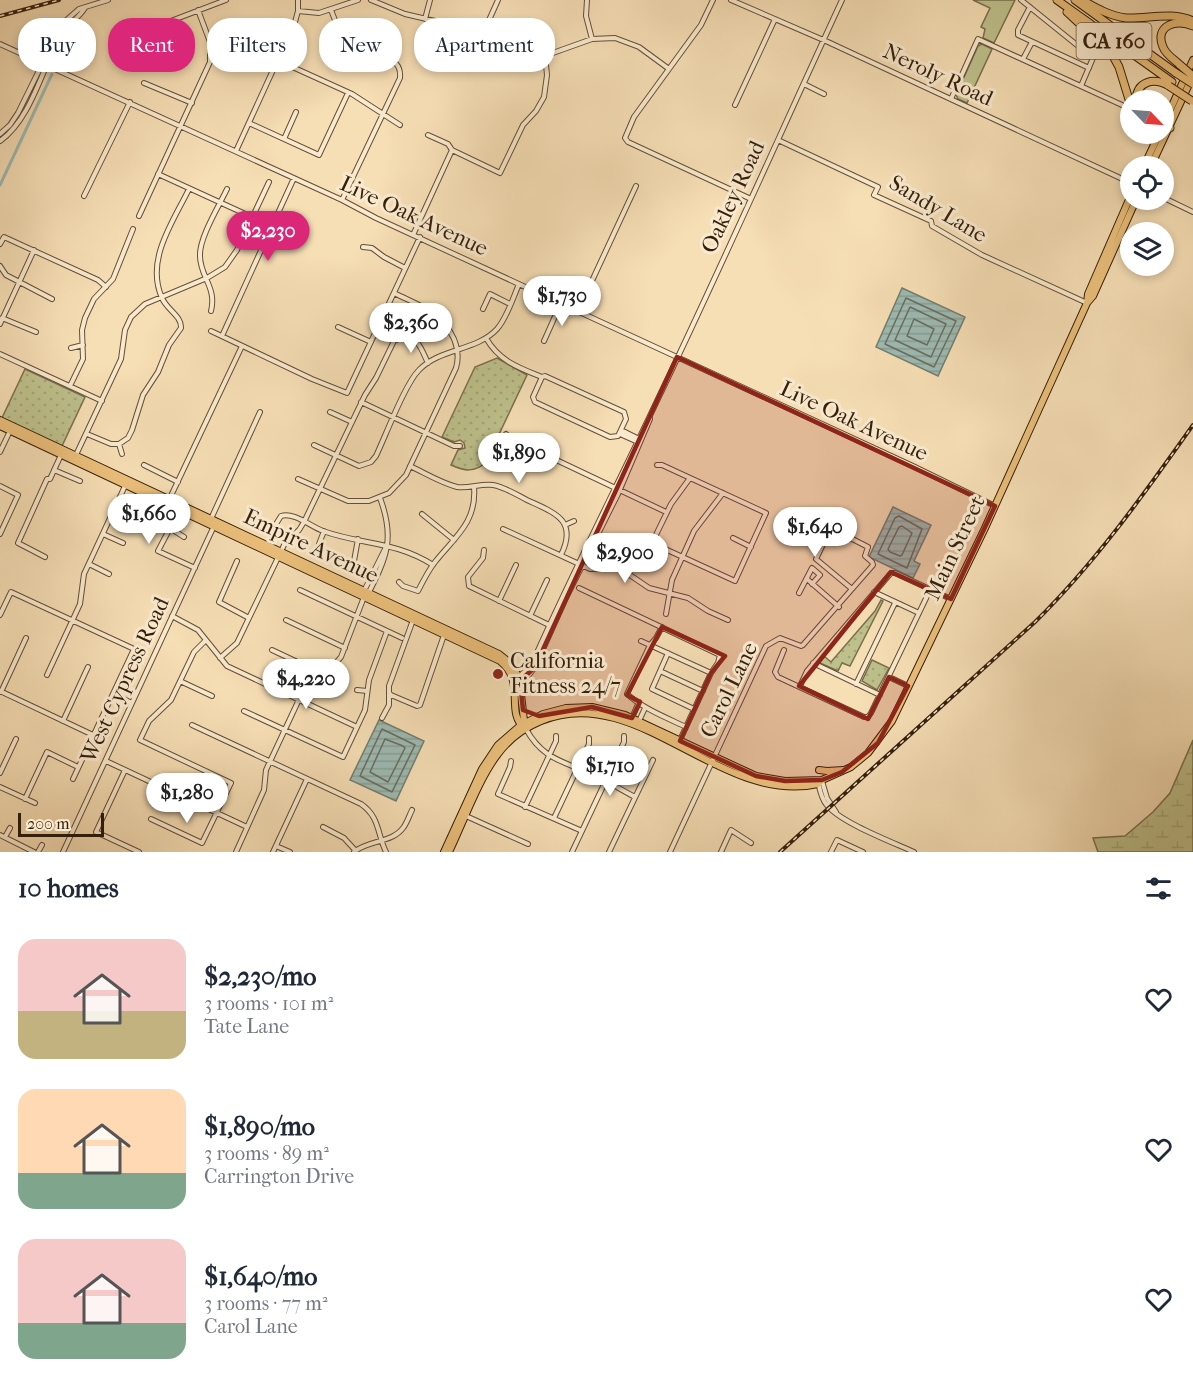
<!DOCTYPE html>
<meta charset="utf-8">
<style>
:root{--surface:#fff;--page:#f6f6f7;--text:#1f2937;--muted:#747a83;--accent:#db2777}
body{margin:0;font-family:"IM FELL French Canon",serif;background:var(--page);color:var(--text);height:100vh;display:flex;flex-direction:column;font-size:22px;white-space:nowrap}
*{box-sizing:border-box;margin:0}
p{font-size:20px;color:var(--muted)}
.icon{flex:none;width:33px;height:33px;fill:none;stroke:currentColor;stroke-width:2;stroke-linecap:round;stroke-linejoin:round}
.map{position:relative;height:852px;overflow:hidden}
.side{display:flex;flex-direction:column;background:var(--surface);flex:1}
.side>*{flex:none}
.top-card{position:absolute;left:18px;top:18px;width:600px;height:54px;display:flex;gap:12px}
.needle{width:39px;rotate:115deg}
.buttons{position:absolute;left:1120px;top:90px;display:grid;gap:12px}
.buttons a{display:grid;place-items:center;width:54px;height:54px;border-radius:50%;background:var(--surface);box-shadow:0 3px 9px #0003;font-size:30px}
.scale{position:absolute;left:18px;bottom:15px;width:86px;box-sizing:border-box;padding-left:6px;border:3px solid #341f0b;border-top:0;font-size:16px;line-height:21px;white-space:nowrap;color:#341f0b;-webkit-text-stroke:4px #f9eacf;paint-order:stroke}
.price{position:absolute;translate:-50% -51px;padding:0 14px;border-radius:21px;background:#fff;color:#222;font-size:20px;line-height:39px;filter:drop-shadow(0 2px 3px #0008)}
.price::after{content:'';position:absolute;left:50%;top:36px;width:18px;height:14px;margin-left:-9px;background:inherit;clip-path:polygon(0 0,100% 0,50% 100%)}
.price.active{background:var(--accent);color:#fff}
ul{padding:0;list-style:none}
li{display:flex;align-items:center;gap:18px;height:150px;padding:0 18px}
li span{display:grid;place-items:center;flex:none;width:168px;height:120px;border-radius:18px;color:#555}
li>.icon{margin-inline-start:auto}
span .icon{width:72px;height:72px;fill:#fffc;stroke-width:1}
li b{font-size:26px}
h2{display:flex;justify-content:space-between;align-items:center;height:72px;padding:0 18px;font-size:26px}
.pill{padding:0 21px;border-radius:24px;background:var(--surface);box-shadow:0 3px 9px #0003;font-size:21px;line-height:54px}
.pill.active{background:var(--accent);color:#fff}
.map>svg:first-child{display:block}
.grass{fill:#bec18c;stroke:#79704c;stroke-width:1.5}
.wetland{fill:url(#wetland-marsh);stroke:#79704c;stroke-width:1.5}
.park{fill:url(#park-dots);stroke:#79704c;stroke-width:1.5}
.water{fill:url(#water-rules);stroke:#737d70;stroke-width:1.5}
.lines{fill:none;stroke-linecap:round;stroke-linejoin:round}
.shore{stroke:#686d5f;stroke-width:1.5}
.canal{stroke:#9dbbb3;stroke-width:3}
.minor-casing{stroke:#644f36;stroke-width:6}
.major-casing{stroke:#341f0b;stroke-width:8}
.highway-casing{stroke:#341f0b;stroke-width:9}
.minor{stroke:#f9eacf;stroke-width:4}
.major{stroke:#ebbf7a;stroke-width:6}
.highway{stroke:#ebbf7a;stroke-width:7}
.rail-casing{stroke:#341f0b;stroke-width:4}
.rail{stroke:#f9eacf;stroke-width:1.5;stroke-dasharray:4.5;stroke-linecap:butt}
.highway-bridge-casing{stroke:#341f0b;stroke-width:9;stroke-linecap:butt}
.highway-bridge{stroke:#ebbf7a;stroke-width:7}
.marked{fill:#8f2418;fill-opacity:0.2;stroke:#8f2418;stroke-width:4.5;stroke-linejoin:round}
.poi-dot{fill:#8f2418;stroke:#f9eacf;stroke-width:2}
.labels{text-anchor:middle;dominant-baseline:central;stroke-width:6;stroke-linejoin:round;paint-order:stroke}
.shield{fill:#f9eacf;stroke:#6f5c46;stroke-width:1.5}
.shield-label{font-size:21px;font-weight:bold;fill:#341f0b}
.street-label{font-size:22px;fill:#341f0b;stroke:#f9eacf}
.poi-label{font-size:22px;fill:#341f0b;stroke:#f9eacf;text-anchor:start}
</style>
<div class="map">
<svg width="1193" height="852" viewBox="0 0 1193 852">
<defs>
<pattern id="wetland-marsh" width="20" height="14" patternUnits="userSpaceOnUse" patternTransform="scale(1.5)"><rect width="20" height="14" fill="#bec18c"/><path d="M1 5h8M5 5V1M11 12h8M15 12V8" fill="none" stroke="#a4a577"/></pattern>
<pattern id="park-dots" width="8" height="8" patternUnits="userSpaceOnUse" patternTransform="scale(1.5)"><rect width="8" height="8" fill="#bec18c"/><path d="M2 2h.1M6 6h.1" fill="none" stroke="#a4a577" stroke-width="1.8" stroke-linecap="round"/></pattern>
<pattern id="water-rules" width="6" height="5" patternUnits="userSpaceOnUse" patternTransform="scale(1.5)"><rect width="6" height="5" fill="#9dbbb3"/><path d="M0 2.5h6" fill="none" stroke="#88a099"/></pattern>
</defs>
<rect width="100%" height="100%" fill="#f6deb5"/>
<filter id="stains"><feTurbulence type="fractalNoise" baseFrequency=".00333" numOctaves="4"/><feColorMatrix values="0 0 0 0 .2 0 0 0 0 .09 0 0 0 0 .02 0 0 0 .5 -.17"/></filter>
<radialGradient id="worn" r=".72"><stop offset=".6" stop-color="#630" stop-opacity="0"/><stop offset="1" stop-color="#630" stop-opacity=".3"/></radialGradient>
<path class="grass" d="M973,0H1015L994,43L983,38L985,29L981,27L990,8Z
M982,44L992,49L967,103L958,99L956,95L978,46Z"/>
<path class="wetland" d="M1193,740V852H1098L1093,838L1125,836L1153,812L1170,793Z"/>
<path class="park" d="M497,358L527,375L486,462C475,473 464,471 451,465L458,450L465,448L464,443L460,440L454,442L442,437L475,367Z
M25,369L85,397L62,446L2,418Z
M881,600L883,601L850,666L842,663L838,671L820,663V661L824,656L831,662L875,611Z
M872,660L889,668L877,690L862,681Z"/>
<path class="water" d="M902,288L965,317L938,376L876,347Z
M893,507L931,525L914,561L920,564L913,578L869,557Z
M379,720L424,741L396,801L350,780Z"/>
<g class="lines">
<path class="shore" d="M906,298L956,321L934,367L885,344Z
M910,307L946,324L931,357L895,340Z
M914,319L934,329L927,345L907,336Z
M899,516L922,529L907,568L878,554L895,518Z
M902,526L912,533L902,555L900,556L890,552L888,549L899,527Z
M382,729L415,745L392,792L360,776Z
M385,739L403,746L405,748L388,782L370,772Z"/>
<path class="canal" d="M58,63L73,31
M0,185L52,74"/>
<defs>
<path id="minor" d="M371,0L405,14L448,24L477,37L532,54H550L592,39L615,38L639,47L669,69
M587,0L586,16L592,39
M713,0L701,25L634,117L625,138L628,142L751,199
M731,0L828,42L1131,183
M1021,0L1093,58L1081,86
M1030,7L1018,30V35L1089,68
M331,10L342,38
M298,11L319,13L358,0
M425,19L430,0
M273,32H278L288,36
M143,35L155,27L226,0
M481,38L498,0
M0,44L342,200L376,218L913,466L995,506
M1023,59L1032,42
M277,60L352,94L400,125
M144,83L192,103
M804,84L824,94
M951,99L978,39L1122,105
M735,105L775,19
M249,123L319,155L348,93
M0,134L10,125L18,113L62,24L79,9L108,0
M428,135L448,144L452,150L500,173L523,125L536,111L544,97L547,75L545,55
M284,139L296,112
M778,140L878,187L874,195L931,221L932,226L982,255L1087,303
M0,141C31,119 42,69 60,36C67,25 78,19 85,8
M236,151L295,22L298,11V0
M158,174L252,217
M84,196L130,102
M1164,198L1193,212
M342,200L400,78C401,66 395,59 383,59
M139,216L210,62V42L198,10
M413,235L452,150
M0,244L4,237L98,280L106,287
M363,247L372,248L384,257L405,268
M0,266L6,275L52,299
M483,309L490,294L510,304
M211,311C217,287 200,277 200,256C199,238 219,206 227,189
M578,311L636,186
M2,318L36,332
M0,324L34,250
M338,327L371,342
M211,331L312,379L347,393L420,237
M222,336L294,178
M486,338C499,361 519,368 542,377
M544,341L561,303
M71,348L83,345
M0,354L102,401
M545,376L624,412L626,419L618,436L610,437L535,402L533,397L542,377Z
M70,386L83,359L82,330L85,318L94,299L113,279L133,229
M361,402L454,446H460
M330,412L352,422
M621,430L639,439
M87,434L111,444H119L128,438L132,430L143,395L158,372L169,345L181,328C182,316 167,310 162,298C145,260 173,222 189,189
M506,434L510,438L666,512
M620,434L638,442
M119,444L122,454
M314,445L359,466L371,462L376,456C386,435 405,384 419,370C440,348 477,351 497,329C507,318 513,298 519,284
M0,452L10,431
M75,457L121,359L125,330L131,317L145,304L207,278L225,267L237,250L269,182
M144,465L178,482
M657,465H662L766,513L735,581L652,543L671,504L690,478
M410,466C425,473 441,483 457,487C469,489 481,483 493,485C505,487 517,495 527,500C555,513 578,520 561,555
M54,470L80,481
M298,479L348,501H369L389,493L406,475L456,368C459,358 458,349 454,339C441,311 420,306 394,293
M0,486L18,495L0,534
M169,500L242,346
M117,503L137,513
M422,514L454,540
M210,521L260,412
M276,524L281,516C294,512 310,526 323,531C362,545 395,541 433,565
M565,525L574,521
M503,529L590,569L615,568L624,571L649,588L688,598L708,611L728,620
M103,534L123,543
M184,537L173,530H169L158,551L195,568
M733,538L751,547
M319,544L324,531
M484,550L483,558L468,577L469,586L549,625
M45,557L18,543L47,479H50L61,455
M237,561L219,602L249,618
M354,561L358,539
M89,564L109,574
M610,569V562L617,546
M807,579L839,607
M399,582L403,586L418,591C423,581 428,571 435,562C455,537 477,522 474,487
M579,588L720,655L718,663L711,673L680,740
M300,590L402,638
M874,592L919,613
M799,593L812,568L820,575L812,584
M368,594C387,557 395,538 380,498
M499,601L516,565
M666,614L672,580L694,531L723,493
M0,615L11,592L134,649L73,779
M172,616L198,630L227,666L357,727
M530,616L547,580
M286,620L345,648
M413,620L389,686V693L391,695L417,706L420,705L444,635
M662,627L656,638L650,645L627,694C644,709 665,717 686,727
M641,641L711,673
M272,650L306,666L317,676
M784,650L775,672L778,677L864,717H868L871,713L930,590
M668,653L652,689L694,709
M220,658L237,643L285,543L299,530L304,522L365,395L376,378L394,341L405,336C419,338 422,351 428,363
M813,663L880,695
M660,671L703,691
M47,675L80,604L84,574L125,486
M518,677L528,669L535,657C573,572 616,488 656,403C720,270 780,134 842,0
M889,677L908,686
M180,681L212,696
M519,682L529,675L535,667L565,600L618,494L650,419
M856,684L895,603
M800,686L807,671L891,573H895L951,599
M357,690L367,691
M0,691L93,735
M1,692L26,638
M113,694L132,703
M244,711L343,757L365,710L369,680L387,631
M382,718L389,705V693
M631,720L639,702
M63,721L88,667
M639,721L645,708
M192,725L361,804C380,817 377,834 386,852
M526,729C543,760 564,761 593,775C608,781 621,790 635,797
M106,761L247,827
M511,761L510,767L498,794L582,831
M125,770L96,832L139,852
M0,773L16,739
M822,781L827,798L836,812
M818,782C820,790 821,798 826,804C839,822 892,842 914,852
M0,787L35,803
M25,799L47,752L78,767
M525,807L556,741V736
M466,816L528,844
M554,818L589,744V738
M151,819L202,843L231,783L140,740L149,721L171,700L194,652L206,640
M323,827L344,838L355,850
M0,835L34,852
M5,837L10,828
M276,846L290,852
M38,852L42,845
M63,852L214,526
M236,852L264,790L266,770L303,691L311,680L334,665L341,657L364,597V591L387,545
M273,852L307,779
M354,852C368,840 392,843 403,828C407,823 409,816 412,810
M572,852L624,742V736
M609,852L653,760
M670,852L766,646L780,638L801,646L803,645L852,589L816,559L831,528L868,547L865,556L872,562L873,565L852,589
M721,852L731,830L751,843
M831,852L837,840L863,852"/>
<path id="major" d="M1164,123L1193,60
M1144,166L1159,134
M1151,166L1191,80
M1087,303L1088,294L1131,195
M0,420L499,654L510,663L519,677L525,729
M0,426L500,661C527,683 504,711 525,729
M819,770L827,771L843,770
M444,852L482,769L498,745L521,725L543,714L566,708L592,707L625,715L756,776L785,781L822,780
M449,852C463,823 479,778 498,754C509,739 524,728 541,721C637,681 720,806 818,784L822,780L851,767L868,753L892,721L985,528L1087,303L1093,296L1136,200"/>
<path id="highway" d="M1057,0L1172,82
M1075,0L1176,73
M1082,0C1096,8 1110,16 1126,18C1149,19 1172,11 1193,21
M1067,12L1112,54L1119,67L1131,106
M1180,65C1175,60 1166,55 1163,47C1154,26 1176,18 1193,26
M1136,100C1137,81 1154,77 1169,86
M1164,123L1170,128"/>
</defs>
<use href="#minor" class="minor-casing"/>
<use href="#major" class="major-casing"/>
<use href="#highway" class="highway-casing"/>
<use href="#minor" class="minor"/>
<use href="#major" class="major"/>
<use href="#highway" class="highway"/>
<defs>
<path id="rail" d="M0,16L59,0
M780,852L1035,622C1096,562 1144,494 1193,425"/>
</defs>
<use href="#rail" class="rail-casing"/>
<use href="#rail" class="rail"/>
<defs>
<path id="highway-bridge" d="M1180,65L1193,76
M1176,73L1193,84
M1169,86L1192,101"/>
</defs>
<use href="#highway-bridge" class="highway-bridge-casing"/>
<use href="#highway-bridge" class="highway-bridge"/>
</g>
<path class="marked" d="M677,357L995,506L951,599L891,572L799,686L868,719L889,677L908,686L878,743L842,772L822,780L785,781L756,776L680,741L711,673L725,656L662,627L627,695L640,702L632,718L592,707L539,716L523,710L520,681L535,667Z"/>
<circle class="poi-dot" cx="498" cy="674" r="6"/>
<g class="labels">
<rect class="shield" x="1076.5" y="23" width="75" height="36" rx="4.5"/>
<g class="shield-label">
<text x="1114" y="41">CA 160</text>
</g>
<g class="street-label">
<text transform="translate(938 75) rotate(25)">Neroly Road</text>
<text transform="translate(733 197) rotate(-65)">Oakley Road</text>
<text transform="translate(938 209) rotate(31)">Sandy Lane</text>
<text transform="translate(414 216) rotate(25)">Live Oak Avenue</text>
<text transform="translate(854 421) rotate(25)">Live Oak Avenue</text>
<text transform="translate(311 546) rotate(25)">Empire Avenue</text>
<text transform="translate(955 548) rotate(-65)">Main Street</text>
<text transform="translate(125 680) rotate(-65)">West Cypress Road</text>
<text transform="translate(729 690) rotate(-64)">Carol Lane</text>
</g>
<g class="poi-label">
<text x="510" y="661">California<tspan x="510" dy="25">Fitness 24/7</tspan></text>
</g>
</g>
<rect width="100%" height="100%" filter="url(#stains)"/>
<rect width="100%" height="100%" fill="url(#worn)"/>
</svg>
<div class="buttons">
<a><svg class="needle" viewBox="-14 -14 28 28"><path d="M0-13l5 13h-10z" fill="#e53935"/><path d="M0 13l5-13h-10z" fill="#747a83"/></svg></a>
<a><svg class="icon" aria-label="locate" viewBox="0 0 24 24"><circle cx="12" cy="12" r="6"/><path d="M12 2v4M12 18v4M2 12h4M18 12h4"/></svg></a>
<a><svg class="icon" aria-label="layers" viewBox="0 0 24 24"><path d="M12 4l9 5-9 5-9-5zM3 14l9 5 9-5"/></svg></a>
</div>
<div class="scale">200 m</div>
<b class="price active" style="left:268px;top:262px">$2,230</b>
<b class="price" style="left:562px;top:327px">$1,730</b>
<b class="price" style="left:411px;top:354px">$2,360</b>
<b class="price" style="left:519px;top:484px">$1,890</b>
<b class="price" style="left:149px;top:545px">$1,660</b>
<b class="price" style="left:815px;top:558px">$1,640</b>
<b class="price" style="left:625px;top:584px">$2,900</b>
<b class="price" style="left:306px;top:710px">$4,220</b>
<b class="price" style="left:610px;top:797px">$1,710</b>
<b class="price" style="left:187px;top:824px">$1,280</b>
<div class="top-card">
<a class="pill">Buy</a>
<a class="pill active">Rent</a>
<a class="pill">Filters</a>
<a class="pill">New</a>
<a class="pill">Apartment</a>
</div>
</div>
<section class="side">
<h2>10 homes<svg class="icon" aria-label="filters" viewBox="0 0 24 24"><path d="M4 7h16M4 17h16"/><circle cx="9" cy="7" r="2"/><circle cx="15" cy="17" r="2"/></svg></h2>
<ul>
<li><span style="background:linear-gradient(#f6c9c9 60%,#c2b280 0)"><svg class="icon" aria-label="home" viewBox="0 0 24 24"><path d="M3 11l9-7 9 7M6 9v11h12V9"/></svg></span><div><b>$2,230/mo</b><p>3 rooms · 101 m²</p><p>Tate Lane</p></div><svg class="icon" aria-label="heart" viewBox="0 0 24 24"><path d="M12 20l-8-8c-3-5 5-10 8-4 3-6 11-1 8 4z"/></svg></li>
<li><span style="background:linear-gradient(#ffd9b3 70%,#7fa58c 0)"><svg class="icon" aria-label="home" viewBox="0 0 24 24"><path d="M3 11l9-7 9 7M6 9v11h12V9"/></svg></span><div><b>$1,890/mo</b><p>3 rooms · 89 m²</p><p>Carrington Drive</p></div><svg class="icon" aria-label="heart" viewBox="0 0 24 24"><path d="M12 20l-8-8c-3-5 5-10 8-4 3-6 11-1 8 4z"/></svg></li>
<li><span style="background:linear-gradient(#f6c9c9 70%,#7fa58c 0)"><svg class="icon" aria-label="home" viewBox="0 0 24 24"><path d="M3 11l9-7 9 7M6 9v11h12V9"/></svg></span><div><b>$1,640/mo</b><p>3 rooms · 77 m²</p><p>Carol Lane</p></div><svg class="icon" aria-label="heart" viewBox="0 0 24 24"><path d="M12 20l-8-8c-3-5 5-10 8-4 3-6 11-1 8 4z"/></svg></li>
</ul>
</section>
